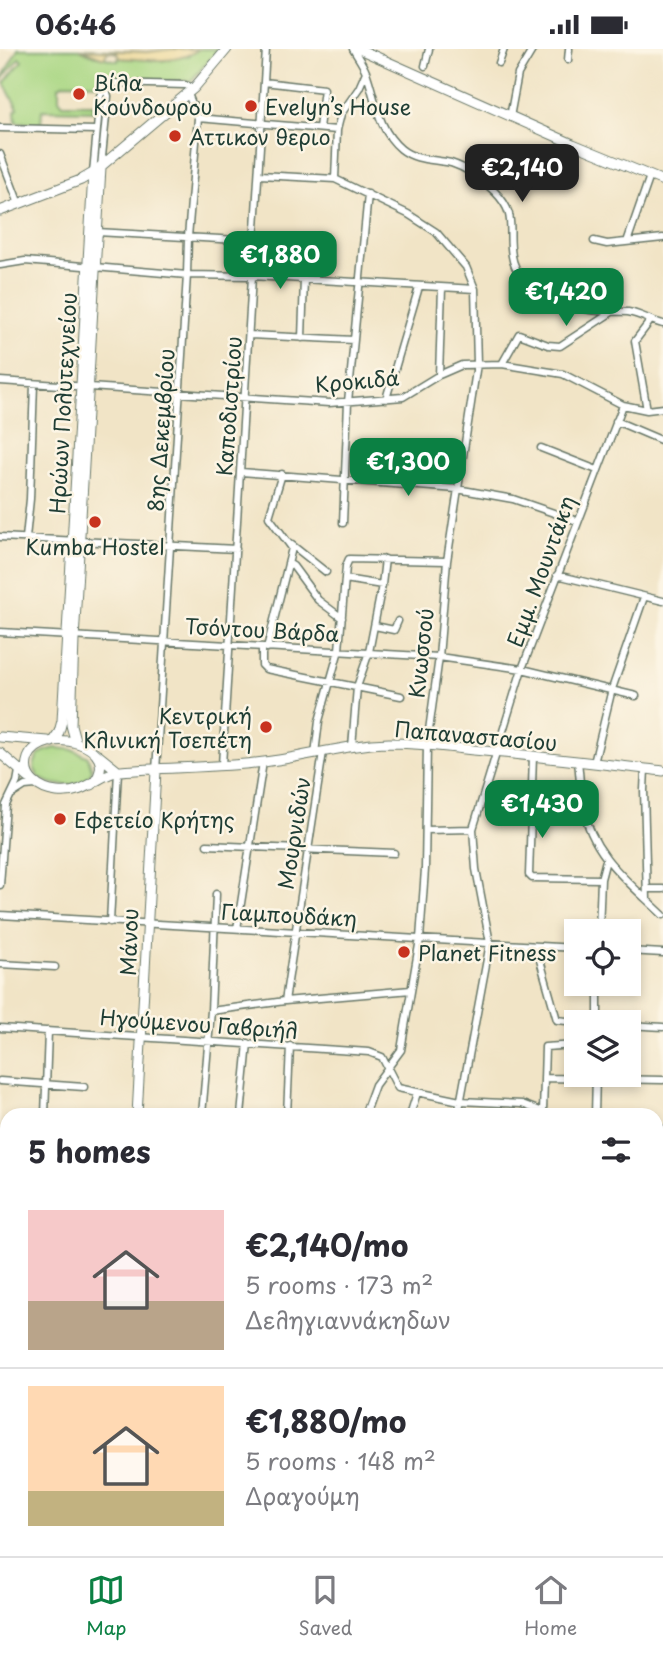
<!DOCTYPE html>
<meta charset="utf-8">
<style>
:root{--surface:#fff;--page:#f7f7f7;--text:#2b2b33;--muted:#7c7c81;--line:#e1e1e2;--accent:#0b8043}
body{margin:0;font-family:"Playpen Sans",sans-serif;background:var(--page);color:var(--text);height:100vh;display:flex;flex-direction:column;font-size:26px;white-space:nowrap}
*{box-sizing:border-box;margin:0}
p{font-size:23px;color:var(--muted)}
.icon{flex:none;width:38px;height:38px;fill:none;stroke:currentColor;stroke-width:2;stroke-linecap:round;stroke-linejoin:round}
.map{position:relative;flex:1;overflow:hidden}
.panel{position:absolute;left:0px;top:1059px;width:663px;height:450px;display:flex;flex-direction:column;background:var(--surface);border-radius:21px 21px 0 0;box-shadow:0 4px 10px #0003}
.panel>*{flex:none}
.fabs{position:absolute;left:564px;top:870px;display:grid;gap:14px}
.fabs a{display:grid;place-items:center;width:77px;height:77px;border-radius:0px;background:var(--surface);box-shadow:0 4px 10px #0003;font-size:35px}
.price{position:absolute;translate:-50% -60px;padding:0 16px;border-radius:14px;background:var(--accent);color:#fff;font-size:23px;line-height:46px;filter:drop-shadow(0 2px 4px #0008)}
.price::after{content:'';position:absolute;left:50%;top:42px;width:21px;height:16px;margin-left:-10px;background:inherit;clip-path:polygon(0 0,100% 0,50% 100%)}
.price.on{background:#222;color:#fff}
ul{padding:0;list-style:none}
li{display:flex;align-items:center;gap:21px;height:175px;padding:0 28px}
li+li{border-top:2px solid var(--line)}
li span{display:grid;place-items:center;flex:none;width:196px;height:140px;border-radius:0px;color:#555}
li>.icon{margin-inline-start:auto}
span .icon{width:84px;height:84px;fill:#fffc;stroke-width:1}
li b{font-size:30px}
h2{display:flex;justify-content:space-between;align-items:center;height:84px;padding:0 28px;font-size:30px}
.status{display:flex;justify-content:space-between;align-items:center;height:49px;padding:0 35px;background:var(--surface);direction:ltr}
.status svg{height:19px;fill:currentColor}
.dock{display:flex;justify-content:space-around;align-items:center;height:98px;border-top:2px solid var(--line);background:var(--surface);font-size:19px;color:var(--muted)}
.dock a{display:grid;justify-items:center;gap:4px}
.dock .on{color:var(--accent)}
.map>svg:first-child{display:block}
.green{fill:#aad784;stroke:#648a5c;stroke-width:2}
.forest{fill:#87b872;stroke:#537a53;stroke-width:2}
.sand{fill:#eeda9e;stroke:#868c69;stroke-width:2}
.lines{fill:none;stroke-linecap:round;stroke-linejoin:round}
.street-casing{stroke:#687767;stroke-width:9}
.secondary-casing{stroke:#687767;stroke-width:11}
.street{stroke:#fff;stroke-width:6}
.secondary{stroke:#fff;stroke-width:9}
.poi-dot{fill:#c8321e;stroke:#fcf5e5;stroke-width:2.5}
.labels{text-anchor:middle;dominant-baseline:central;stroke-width:5;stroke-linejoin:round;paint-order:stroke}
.poi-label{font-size:21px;fill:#1f3d34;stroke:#fcf5e5;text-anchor:start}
.street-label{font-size:21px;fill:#1f3d34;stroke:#fcf5e5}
</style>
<div class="status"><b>06:46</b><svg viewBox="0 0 49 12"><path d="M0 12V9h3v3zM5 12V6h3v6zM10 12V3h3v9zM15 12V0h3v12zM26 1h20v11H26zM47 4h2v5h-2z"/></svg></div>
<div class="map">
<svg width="663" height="1507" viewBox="0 0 663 1507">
<rect width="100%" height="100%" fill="#fcf5e5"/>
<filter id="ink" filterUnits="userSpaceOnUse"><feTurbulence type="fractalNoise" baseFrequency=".0143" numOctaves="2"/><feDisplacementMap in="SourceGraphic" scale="14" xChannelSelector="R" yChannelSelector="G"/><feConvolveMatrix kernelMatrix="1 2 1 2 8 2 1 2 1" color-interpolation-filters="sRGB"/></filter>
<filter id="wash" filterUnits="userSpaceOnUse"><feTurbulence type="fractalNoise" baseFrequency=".00686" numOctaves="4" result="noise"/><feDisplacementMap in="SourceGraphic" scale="28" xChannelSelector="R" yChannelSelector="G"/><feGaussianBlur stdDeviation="1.57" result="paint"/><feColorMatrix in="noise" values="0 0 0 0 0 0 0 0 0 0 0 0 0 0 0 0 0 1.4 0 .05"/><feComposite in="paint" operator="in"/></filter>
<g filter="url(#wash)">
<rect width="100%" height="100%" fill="#f1e4c6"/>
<path class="green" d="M18,0H80L93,6L118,12L119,9L161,12L188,7L199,0H219L191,32L100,31L98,35L65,34L59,37V50L63,55H94L93,62L42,61L41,75L16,73L15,62L18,60L4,34L22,12L19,9L0,33Z
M57,699L74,701L88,708L92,721C84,741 55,738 39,729L34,719C35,705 44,701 57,699Z
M0,1100H7V1242H0Z"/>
<path class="forest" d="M656,1333H663V1430H656Z"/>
<path class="sand" d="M80,0L147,3L172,0H199C174,17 148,10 119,9L117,4L108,2L104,9Z"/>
</g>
<g filter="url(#ink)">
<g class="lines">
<defs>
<path id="street" d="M353,0C357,7 363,15 366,23C376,50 377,80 401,100C416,112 433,110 451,114C467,119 483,131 495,143C518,166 507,179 512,207C517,240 562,257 590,261C603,263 615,262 628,263C640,265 651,272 663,275
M568,11L569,0
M499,14L504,0
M425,17L429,0
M264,33L324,40L319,79
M105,37L112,34L185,36L194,39
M510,68L518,25L533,0
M198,69L337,81
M0,79L96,81
M0,105L19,155
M101,118L108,47L105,37
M93,124L100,47L105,37
M260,126L335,130L408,165L436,183L466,218L475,240L477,315L447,512L439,608L427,696L425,820L420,890L401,1001L375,1036L364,1066
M335,130L337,81L341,65L359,39L366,23
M97,183L255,192
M594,192L607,195L663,189
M627,193L650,127
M0,216L25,212L187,226L252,227L475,240
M250,286L354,291
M302,289L304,230
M502,315L519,285L548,296L560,297L612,263
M439,326L442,239
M0,332L329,354L403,348L439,326L462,316L502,315L563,325L623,356L647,361L663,359
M386,350L419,238
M647,361L635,292L651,271
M616,372L663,392
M541,399L597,421
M241,423L457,440L513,450L577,472
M343,474L348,353L368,145
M0,488L236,500
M26,489L30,450L34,335
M292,496L326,523
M288,514L293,517L318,551L342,569
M557,526L663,552
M345,530L382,536
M375,577L394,581L398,572
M0,583L439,608L522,620L636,647
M262,598V616L266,620L401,647
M267,599L292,499L269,468L282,425
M352,698L357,638L369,603L382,536L385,510
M315,705L319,672L339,601L346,517L349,510L447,512
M533,707L529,826L532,829L601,830
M578,713C580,728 580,743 583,757C591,806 630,834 663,866
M594,714L612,640L644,548
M222,716L266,0
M645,720L644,741L647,851
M156,722L187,226L188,188L198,69L188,45
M11,746L25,737L36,736
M426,781L473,780
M207,796L394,804
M0,836L6,756L17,733L19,722
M648,840H663
M0,866L576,899
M110,873L118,722
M237,880L263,713
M599,882L601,830L606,811
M536,897L557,971L576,973
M628,902L663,904
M0,915L55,918
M285,952L323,703
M211,962L285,952L411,941
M598,973V934
M628,976L663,978
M0,979L369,1003L382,1008L398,1039L460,1052L522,1055L543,1063L545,1066
M544,1029L663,1031
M0,1032L84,1038
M543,1063L545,998L576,996
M45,1066L48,982
M202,1066L211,962L216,845
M241,1066L248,994
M287,1066L290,997
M410,1066L417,1044
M458,1066L490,894L476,820L473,780L522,620L623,356
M595,1066L596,1026
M656,1080H663
M0,1087L7,1088
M656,1113H663
M656,1173L663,1175
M656,1229L663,1227
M0,1262L7,1263
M0,1301H7
M0,1418H7
M656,1447H663
M0,1462H7
M38,1502V1507
M127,1502V1507
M305,1502V1507
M375,1502V1507
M418,1502V1507
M435,1502V1507
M523,1502V1507
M256,1507V1502"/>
<path id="secondary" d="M359,0L573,95L663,132
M0,162L81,131L93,124L194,39L227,0
M0,688L47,692
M52,693L59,683L62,672L93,124
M76,694L71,676L74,591L101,118
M0,704L29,729
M98,706L118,722
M92,736C127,696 42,674 28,709C21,729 40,741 57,743C88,746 98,724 121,722C169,718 216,719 264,713C306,708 347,695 389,694C421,694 453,699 484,702C544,708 603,715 663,722
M137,1066L156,722
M0,1368H7
M656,1437L663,1438"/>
</defs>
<use href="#street" class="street-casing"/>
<use href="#secondary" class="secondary-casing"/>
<use href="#street" class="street"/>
<use href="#secondary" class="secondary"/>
</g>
</g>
<g class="poi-dot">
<circle cx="79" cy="45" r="7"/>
<circle cx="251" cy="57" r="7"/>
<circle cx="175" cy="87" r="7"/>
<circle cx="95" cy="473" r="7"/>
<circle cx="266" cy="678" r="7"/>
<circle cx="60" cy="770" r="7"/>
<circle cx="404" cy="903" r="7"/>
</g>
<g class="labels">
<g class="poi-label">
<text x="93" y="33">Βίλα<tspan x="93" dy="24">Κούνδουρου</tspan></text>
<text x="265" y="57">Evelyn’s House</text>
<text x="189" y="87">Αττικον θεριο</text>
<text x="95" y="497" text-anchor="middle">Kumba Hostel</text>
<text x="252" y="666" text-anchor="end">Κεντρική<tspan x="252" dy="24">Κλινική Τσεπέτη</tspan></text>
<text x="74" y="770">Εφετείο Κρήτης</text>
<text x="418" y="903">Planet Fitness</text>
</g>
<g class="street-label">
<text transform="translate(357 331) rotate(-5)">Κροκιδά</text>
<text transform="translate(62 354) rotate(-87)">Ηρώων Πολυτεχνείου</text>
<text transform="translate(228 357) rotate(-86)">Καποδιστρίου</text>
<text transform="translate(160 381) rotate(-86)">8ης Δεκεμβρίου</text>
<text transform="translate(540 522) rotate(-70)">Εμμ. Μουντάκη</text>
<text transform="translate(262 580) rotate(3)">Τσόντου Βάρδα</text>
<text transform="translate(420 604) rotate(-84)">Κνωσσού</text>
<text transform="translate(476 686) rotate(5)">Παπαναστασίου</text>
<text transform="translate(293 784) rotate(-81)">Μουρνιδών</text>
<text transform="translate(289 865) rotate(3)">Γιαμπουδάκη</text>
<text transform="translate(128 893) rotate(-88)">Μάνου</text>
<text transform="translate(199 974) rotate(4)">Ηγούμενου Γαβριήλ</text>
</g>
</g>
</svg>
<div class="fabs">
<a><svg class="icon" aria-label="locate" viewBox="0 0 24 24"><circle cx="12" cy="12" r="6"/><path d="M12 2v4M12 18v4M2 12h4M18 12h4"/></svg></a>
<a><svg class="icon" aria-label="layers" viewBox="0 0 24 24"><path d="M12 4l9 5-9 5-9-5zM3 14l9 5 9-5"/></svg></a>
</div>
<b class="price on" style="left:522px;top:155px">€2,140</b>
<b class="price" style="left:280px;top:242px">€1,880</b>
<b class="price" style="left:566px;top:279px">€1,420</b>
<b class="price" style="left:408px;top:449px">€1,300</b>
<b class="price" style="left:542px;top:791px">€1,430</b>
<section class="panel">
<h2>5 homes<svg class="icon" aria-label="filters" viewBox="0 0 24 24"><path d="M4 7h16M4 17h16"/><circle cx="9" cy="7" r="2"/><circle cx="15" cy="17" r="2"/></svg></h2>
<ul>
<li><span style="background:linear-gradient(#f6c9c9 65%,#b9a48a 0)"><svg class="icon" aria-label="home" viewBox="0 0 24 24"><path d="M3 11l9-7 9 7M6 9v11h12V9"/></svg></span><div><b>€2,140/mo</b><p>5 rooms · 173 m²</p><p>Δεληγιαννάκηδων</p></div></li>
<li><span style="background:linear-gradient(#ffd9b3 75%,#c2b280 0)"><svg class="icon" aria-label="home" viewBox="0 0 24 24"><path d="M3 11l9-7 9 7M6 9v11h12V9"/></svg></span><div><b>€1,880/mo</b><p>5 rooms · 148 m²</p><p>Δραγούμη</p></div></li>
</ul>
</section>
</div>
<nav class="dock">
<a class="on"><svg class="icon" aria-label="map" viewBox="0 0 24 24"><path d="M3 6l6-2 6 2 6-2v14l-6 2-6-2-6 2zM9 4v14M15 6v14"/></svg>Map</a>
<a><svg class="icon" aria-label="saved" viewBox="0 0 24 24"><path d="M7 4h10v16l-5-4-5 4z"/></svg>Saved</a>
<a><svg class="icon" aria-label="home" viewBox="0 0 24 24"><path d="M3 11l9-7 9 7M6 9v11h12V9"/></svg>Home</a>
</nav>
